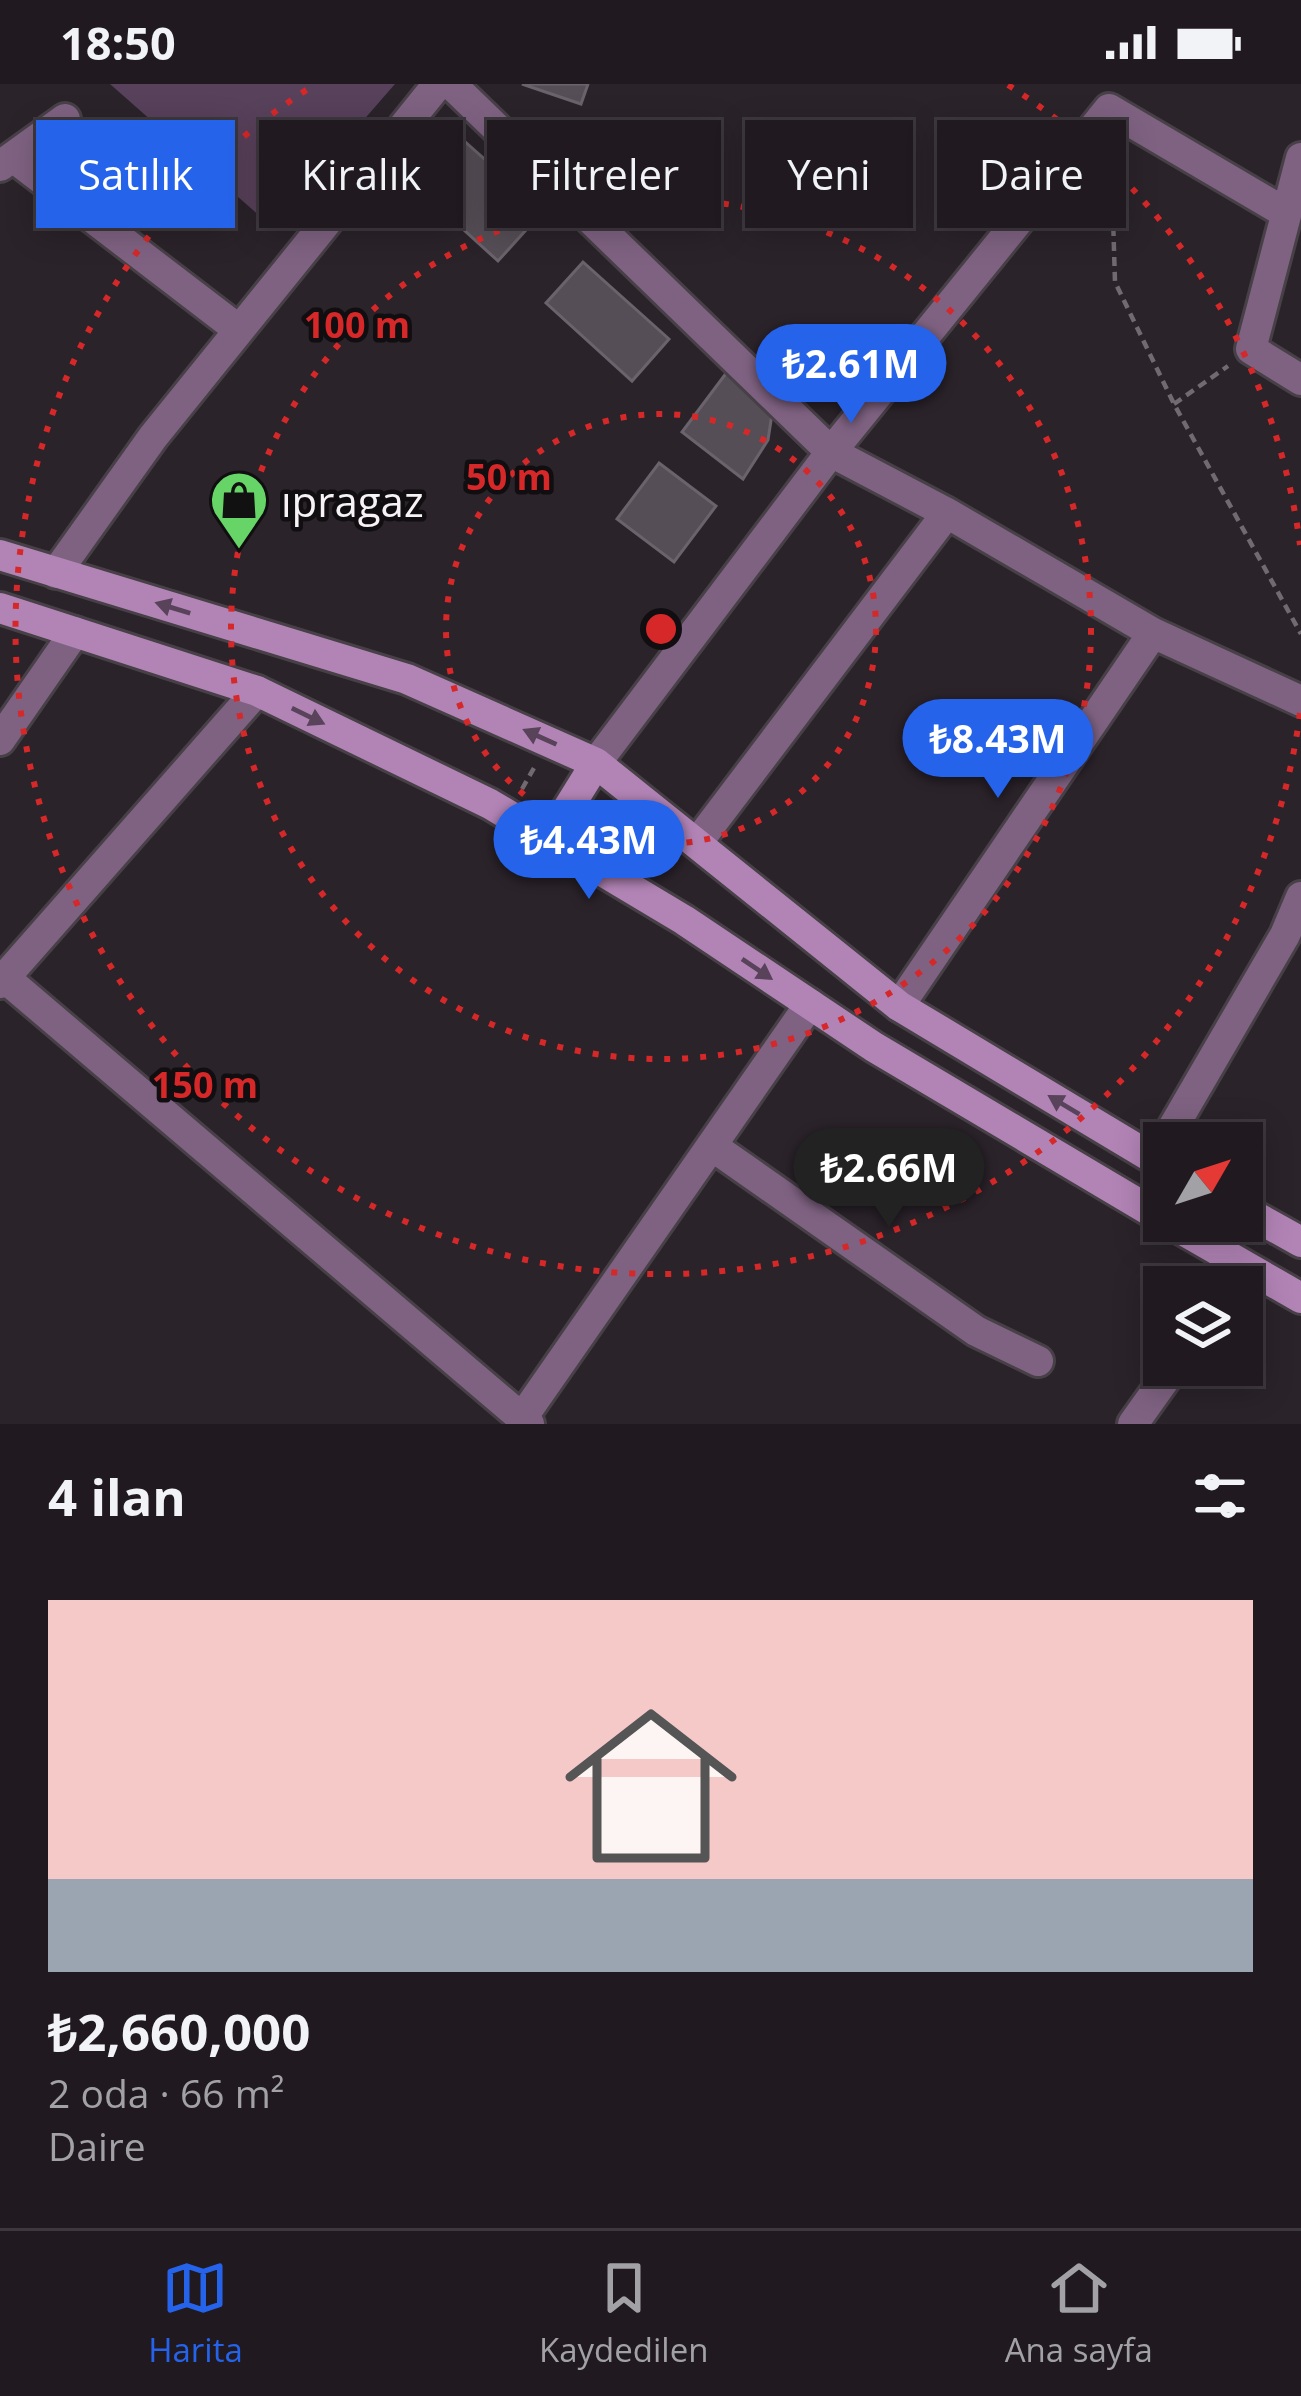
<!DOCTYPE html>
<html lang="tr">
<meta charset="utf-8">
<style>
:root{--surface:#201a20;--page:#282329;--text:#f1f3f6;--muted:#a2a1a5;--line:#3d383e;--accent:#2563eb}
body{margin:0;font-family:"Open Sans",sans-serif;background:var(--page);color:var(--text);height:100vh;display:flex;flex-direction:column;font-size:45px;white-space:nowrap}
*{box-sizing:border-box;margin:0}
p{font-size:39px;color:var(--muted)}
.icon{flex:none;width:66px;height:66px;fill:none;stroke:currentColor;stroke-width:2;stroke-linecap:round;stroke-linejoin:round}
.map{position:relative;height:1340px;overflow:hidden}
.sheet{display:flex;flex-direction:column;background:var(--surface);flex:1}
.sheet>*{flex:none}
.guide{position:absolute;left:36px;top:36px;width:1230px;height:108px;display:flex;gap:24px}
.needle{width:78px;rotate:51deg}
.controls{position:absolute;left:1143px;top:1038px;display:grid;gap:24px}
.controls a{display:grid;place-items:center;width:120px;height:120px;border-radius:0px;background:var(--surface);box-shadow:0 6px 30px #0003,0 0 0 3px var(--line);font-size:60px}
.price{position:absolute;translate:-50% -102px;padding:0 27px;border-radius:42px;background:var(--accent);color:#fff;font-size:39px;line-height:78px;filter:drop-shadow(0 3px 6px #0008)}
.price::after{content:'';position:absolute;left:50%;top:72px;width:36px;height:27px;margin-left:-18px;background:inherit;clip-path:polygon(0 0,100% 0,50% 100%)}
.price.current{background:#222;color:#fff}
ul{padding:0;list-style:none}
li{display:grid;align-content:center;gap:24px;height:636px;padding:0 48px}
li+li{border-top:3px solid var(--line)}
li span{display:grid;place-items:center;height:372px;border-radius:0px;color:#555}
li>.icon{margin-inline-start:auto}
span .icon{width:216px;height:216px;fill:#fffc;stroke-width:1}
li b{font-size:51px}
h2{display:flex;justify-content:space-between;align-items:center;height:144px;padding:0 48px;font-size:51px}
.tag{padding:0 42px;border-radius:0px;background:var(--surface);box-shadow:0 6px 30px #0003,0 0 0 3px var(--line);font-size:42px;line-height:108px}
.tag.current{background:var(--accent);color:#fff}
.status{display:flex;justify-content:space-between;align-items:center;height:84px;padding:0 60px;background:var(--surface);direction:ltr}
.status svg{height:33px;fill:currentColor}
.tabs{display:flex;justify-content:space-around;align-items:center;height:168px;border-top:3px solid var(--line);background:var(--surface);font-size:33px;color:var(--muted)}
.tabs a{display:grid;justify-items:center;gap:6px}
.tabs .current{color:var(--accent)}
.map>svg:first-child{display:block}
.green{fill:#58415b}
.building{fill:#564e56;stroke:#6a636b;stroke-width:3}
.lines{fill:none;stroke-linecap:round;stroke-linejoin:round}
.street-casing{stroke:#474047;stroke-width:36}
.secondary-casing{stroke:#474047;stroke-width:36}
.path{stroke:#716b71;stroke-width:4.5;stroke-dasharray:9 6;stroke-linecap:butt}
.street{stroke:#7f6282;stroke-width:30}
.secondary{stroke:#b284b6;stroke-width:30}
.oneway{fill:#59435b}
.ring{fill:none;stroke:#d62828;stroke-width:6;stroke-dasharray:6 12}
.labels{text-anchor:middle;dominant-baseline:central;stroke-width:9;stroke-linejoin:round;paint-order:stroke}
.poi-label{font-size:42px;fill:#f6f2f6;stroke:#110e11;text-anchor:start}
.centre{fill:#d62828;stroke:#110e11;stroke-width:6}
.ring-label{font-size:36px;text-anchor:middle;font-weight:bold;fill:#d62828;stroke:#110e11;stroke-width:9;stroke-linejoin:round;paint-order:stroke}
</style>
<div class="status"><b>18:50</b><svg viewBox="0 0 49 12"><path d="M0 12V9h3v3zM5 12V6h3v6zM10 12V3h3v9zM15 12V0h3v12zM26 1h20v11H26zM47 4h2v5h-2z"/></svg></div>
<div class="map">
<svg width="1301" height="1340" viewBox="0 0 1301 1340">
<rect width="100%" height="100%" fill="#2a232a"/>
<path class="green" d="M110,0H395L271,142Z"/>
<path class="building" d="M522,0H588L581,20Z
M453,47L543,127L498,177L409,96Z
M583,178L669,255L632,297L546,219Z
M727,288L772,330L768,356L743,395L682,348Z
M659,379L716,422L674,478L617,435Z"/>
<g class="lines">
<defs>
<path id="street" d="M451,0L831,368L947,429L1153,549L1301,617
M13,73L239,246
M1301,74L1251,265L1301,296
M0,82L65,35
M56,489L153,353L438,0
M0,656L75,548
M596,679L831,368L1109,25L1284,128
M697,759L947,429
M5,894L529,1340
M0,899L257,607
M899,922L1153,549
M1164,1059L1285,851L1301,813
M712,1062L976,1247L1038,1277
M1229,1203L1243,1183
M522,1334L810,920
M1133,1340L1175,1281"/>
<path id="secondary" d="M0,471L407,595L596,679L899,922L1164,1081
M0,524L257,607L490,720L684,836L874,963L1164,1135
M549,755L596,679
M1242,1125L1301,1158
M1167,1137L1301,1214"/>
</defs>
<use href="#street" class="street-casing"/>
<use href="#secondary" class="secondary-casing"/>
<path class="path" d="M1111,68L1115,198L1174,320L1301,550
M1174,320L1228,282
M522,705L534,684"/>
<use href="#street" class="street"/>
<use href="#secondary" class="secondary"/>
</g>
<defs><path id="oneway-solid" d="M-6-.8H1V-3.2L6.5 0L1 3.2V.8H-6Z" transform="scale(3)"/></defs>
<g class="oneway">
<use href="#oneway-solid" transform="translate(173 524) rotate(-163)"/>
<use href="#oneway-solid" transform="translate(308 632) rotate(26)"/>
<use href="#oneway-solid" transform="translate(540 653) rotate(-156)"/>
<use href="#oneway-solid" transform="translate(757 885) rotate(34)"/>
<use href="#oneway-solid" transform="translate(1064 1021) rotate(-149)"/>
</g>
<g class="ring">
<circle cx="661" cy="545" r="215"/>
<circle cx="661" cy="545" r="430"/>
<path d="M1300 629A645 645 0 1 1 314 1M1008 1A645 645 0 0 1 1300 461"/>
</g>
<defs>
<symbol id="shop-pin" viewBox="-11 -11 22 30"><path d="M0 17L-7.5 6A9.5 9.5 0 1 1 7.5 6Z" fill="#66d466" stroke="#110e11"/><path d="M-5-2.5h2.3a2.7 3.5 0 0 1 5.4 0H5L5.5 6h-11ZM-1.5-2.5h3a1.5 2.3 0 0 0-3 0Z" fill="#111"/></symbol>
</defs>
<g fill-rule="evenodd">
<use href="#shop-pin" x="206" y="383" width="66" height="90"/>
</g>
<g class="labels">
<g class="poi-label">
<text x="281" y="416">ıpragaz</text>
</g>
</g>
<circle cx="661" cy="545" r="18" class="centre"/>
<g class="ring-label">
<text x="357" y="254">100 m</text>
<text x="509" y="406">50 m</text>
<text x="205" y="1014">150 m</text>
</g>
</svg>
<div class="controls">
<a><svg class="needle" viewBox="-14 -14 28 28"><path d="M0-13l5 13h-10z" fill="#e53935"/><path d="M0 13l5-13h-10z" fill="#a2a1a5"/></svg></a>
<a><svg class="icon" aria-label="layers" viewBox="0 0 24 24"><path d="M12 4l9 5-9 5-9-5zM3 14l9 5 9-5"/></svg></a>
</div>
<b class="price" style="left:851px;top:342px">₺2.61M</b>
<b class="price" style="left:998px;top:717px">₺8.43M</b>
<b class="price" style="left:589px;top:818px">₺4.43M</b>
<b class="price current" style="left:889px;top:1146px">₺2.66M</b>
<div class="guide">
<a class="tag current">Satılık</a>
<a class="tag">Kiralık</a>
<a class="tag">Filtreler</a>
<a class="tag">Yeni</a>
<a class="tag">Daire</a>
</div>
</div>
<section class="sheet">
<h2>4 ilan<svg class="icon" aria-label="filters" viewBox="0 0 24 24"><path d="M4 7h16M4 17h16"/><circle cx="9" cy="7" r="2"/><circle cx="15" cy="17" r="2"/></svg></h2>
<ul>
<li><span style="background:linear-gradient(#f6c9c9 75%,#9aa5b1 0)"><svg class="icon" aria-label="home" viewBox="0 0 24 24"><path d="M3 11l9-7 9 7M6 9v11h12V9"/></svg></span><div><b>₺2,660,000</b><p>2 oda · 66 m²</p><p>Daire</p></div></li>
</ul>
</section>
<nav class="tabs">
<a class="current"><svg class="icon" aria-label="map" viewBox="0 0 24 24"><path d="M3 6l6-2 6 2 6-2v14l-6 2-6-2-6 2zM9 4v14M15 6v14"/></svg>Harita</a>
<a><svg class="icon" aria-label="saved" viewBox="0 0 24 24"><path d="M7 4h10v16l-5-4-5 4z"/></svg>Kaydedilen</a>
<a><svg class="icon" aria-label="home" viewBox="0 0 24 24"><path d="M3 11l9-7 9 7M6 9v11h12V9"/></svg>Ana sayfa</a>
</nav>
